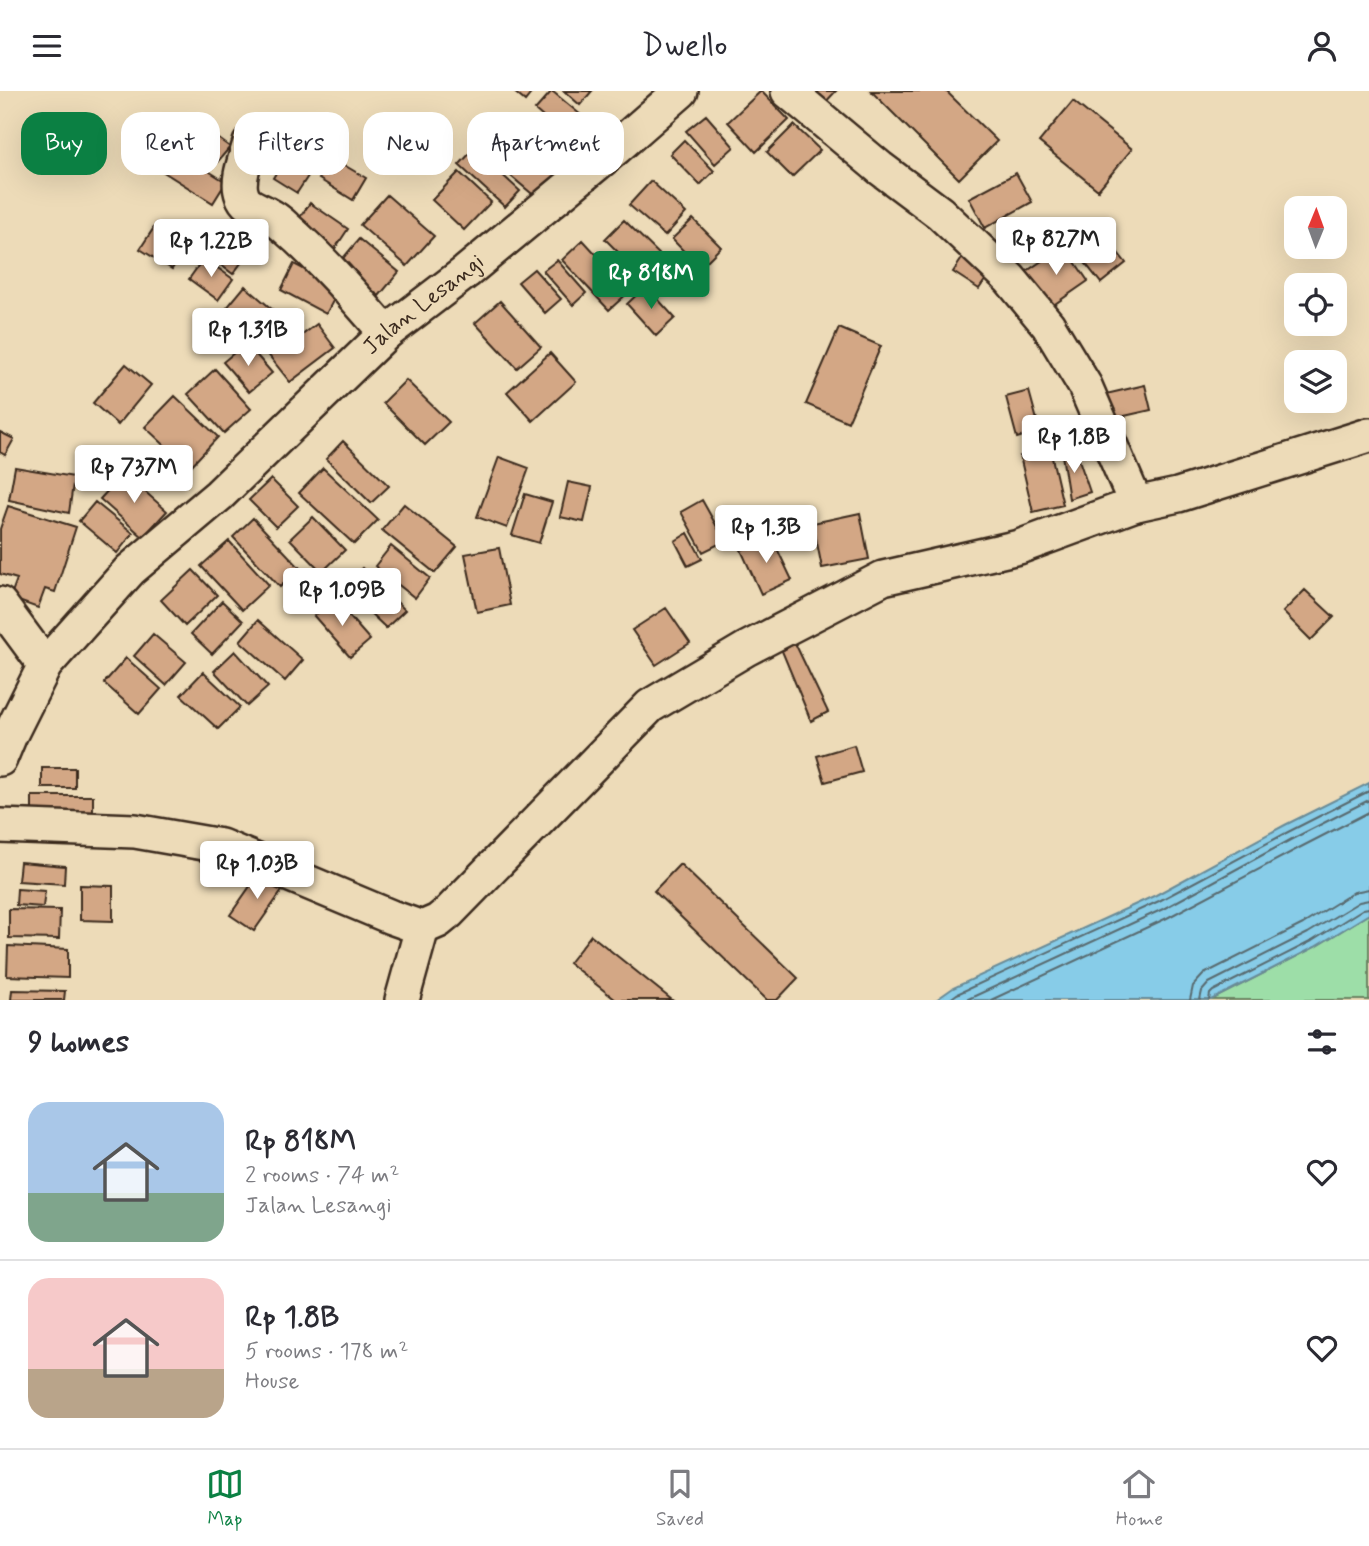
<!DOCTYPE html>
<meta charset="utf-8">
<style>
:root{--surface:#fff;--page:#f2f2f3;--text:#2b2b33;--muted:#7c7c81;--line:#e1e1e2;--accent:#0b8043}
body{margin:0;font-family:Mynerve,sans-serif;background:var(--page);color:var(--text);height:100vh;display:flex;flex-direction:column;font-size:26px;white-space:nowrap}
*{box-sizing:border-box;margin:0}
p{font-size:23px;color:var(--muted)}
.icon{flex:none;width:38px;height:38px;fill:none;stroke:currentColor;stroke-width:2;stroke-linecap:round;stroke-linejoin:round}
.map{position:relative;height:909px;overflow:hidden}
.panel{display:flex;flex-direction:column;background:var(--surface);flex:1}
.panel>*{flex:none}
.guide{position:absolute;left:21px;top:21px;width:700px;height:63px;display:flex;gap:14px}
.needle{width:46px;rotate:1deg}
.controls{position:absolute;left:1284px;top:105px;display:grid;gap:14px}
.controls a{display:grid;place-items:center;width:63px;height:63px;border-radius:14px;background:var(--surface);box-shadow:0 7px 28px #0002;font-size:35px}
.price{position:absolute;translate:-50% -60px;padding:0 16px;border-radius:7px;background:#fff;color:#222;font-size:23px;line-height:46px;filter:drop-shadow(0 2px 4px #0008)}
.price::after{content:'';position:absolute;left:50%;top:42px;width:21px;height:16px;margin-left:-10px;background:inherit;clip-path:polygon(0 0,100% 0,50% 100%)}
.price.current{background:var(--accent);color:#fff}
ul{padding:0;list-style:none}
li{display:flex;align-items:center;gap:21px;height:175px;padding:0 28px}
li+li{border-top:2px solid var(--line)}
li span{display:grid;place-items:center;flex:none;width:196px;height:140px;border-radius:21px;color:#555}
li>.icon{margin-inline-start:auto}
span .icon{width:84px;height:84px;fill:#fffc;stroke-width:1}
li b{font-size:30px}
h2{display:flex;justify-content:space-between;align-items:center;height:84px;padding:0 28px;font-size:30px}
.tag{padding:0 24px;border-radius:21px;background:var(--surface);box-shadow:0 7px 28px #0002;font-size:24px;line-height:63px}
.tag.current{background:var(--accent);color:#fff}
header{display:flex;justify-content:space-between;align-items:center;height:91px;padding:0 28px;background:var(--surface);font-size:32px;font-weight:600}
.menu{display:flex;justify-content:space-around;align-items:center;height:98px;border-top:2px solid var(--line);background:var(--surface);font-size:19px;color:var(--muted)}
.menu a{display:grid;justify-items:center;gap:4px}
.menu .current{color:var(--accent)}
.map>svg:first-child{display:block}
.green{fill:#9ddea8;stroke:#6c8463;stroke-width:2}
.water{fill:#87cce8;stroke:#698b97;stroke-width:2}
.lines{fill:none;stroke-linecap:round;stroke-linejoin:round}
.shore{stroke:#596b6f;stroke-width:2}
.building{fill:#d3a785;stroke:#3b2a1e;stroke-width:2}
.minor-casing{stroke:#3b2a1e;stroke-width:38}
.minor{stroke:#eddbb8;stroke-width:33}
.labels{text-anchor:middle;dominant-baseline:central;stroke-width:7;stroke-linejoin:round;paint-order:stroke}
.street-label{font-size:23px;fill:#3b2a1e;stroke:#eddbb8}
</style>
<header><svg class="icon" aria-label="menu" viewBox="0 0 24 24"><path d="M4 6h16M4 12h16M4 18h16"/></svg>Dwello<svg class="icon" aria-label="person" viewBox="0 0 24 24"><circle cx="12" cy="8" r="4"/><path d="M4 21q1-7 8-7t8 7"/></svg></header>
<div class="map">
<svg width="1369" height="909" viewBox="0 0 1369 909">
<rect width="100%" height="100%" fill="#eddbb8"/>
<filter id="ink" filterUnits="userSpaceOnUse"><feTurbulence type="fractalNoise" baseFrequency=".0143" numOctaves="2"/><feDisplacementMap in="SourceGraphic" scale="14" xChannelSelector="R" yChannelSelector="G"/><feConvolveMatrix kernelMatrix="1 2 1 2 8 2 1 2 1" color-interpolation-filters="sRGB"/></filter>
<g filter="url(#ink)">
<path class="green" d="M1369,823V909H1211L1315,856Z"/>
<path class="water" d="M1369,692V823L1315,856L1211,909H936L953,897L1156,804L1285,734Z"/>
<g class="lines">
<path class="shore" d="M949,909L957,903L1159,810L1288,741L1369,700
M966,909L1163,818L1292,748L1369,709
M991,909L1167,827L1297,758L1369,721
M1190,909L1193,895L1204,883L1303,833L1354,801L1369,798
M1200,909L1202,900L1209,892L1308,842L1359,811L1369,809
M1209,909L1210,903L1213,900L1312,850L1363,818L1369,817"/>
</g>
<path class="building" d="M513,0H533L525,10Z
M552,0L587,29L569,49L535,19Z
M564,0H592L580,14Z
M761,0L789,29L756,61L728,31Z
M805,0H836L822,15Z
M871,0H946L997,50L959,88Z
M1073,10L1132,58L1098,99L1039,51Z
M706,24L734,56L715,73L686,40Z
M501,28L518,43L495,68L478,53Z
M794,34L820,59L792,86L767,61Z
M205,38L230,56L215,74L191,57Z
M523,47L560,79L537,107L499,75Z
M684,49L714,80L700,94L670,63Z
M474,58L520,100L505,116L459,74Z
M175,59L226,91L213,112L162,80Z
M285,67L310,82L297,102L273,87Z
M332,67L366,87L353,109L319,88Z
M459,81L491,111L464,139L432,109Z
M1016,82L1032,111L985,137L969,107Z
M651,90L686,122L665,145L629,114Z
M387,104L434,145L407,175L360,134Z
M310,112L348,138L334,159L296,132Z
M693,128L721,156L700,177L672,148Z
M624,129L666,170L646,189L605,148Z
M157,132L188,152L172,178L140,158Z
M1096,134L1126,172L1101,192L1071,154Z
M225,137L252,157L233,183L206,163Z
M359,148L399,181L379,205L339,172Z
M583,149L630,200L609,219L562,169Z
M1064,155L1088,190L1049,217L1024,182Z
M965,163L992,179L979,198L953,181Z
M204,167L233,188L218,209L189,188Z
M557,169L586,202L573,214L543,180Z
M294,173L340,197L326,223L281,199Z
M534,178L561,208L545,222L518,191Z
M245,195L273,219L253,242L225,219Z
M646,195L675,227L656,245L627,213Z
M500,210L541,256L517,277L475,232Z
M317,233L335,257L290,291L259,252L282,234L294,250Z
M839,237L881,255L848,331L806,313Z
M246,252L272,282L249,301L223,271Z
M550,262L576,291L533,330L507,301Z
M126,273L151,294L118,334L93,312Z
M215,278L251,318L224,342L188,303Z
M406,289L449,331L425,354L383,312Z
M1145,294L1151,319L1111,328L1106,303Z
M1029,300L1040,340L1017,347L1006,306Z
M175,305L218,346L189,377L145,336Z
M0,341L14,348L5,364L0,361Z
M343,350L389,395L371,412L326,368Z
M1075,357L1090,401L1069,408L1062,364Z
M1050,358L1063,414L1033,421L1020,365Z
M499,366L529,377L507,437L477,426Z
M15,376L74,386L69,422L9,409Z
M323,377L378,429L354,453L299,402Z
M124,382L167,420L143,446L100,408Z
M271,388L298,415L276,436L249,409Z
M568,391L592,396L584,431L560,426Z
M525,403L552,411L539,452L512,444Z
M702,409L725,450L703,461L681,421Z
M95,411L133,442L117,462L79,430Z
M404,413L457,456L435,482L382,439Z
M8,415L76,436L55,501L45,498L38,517L10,507L17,488L0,483V438Z
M860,422L869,468L822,477L813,432Z
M313,426L345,459L322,481L290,448Z
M253,427L300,477L280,496L233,446Z
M688,442L702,468L688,475L675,450Z
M771,445L792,489L761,503L741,459Z
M229,450L269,494L242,519L201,475Z
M391,455L430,487L415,507L375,475Z
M499,457L510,514L477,521L465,463Z
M362,477L405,519L386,537L343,496Z
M193,479L217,504L185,535L161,509Z
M1305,499L1334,526L1311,549L1283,521Z
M334,508L370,549L350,566L314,525Z
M222,510L243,530L212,563L191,543Z
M666,517L690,552L656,574L632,539Z
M258,529L303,569L285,590L240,550Z
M153,543L186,571L166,594L134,565Z
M795,552L828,621L811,630L782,560Z
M235,560L268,596L247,615L214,580Z
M126,567L161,598L139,623L104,592Z
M203,581L240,616L218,638L181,604Z
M854,654L862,681L825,691L817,665Z
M42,677H75V697H42Z
M32,705H93V726H32Z
M20,771L65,775L64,793L18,790Z
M680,773L798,887L777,909H767L654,800Z
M260,781L284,797L254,840L230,824Z
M80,794L113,795V830L80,829Z
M17,798L45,800L43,816L16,814Z
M9,818L60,819L59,848L9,847Z
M591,844L672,909H616L569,872Z
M8,855L68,858V887L7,885Z
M12,899L65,900L64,909H11Z"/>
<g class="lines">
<defs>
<g id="minor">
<path d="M788,0L880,77L940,122L1010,188L1048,234L1085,295L1136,413"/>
<path d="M250,52C246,67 236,89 242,104C246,116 257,117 267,123C273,126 280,131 285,136C322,168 354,205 386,242"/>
<path d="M0,513L45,574"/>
<path id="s1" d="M0,668L10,644L45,574L130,479L219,404L386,242L466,181L617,56L681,0"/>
<path d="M0,735L135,740L221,755L391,826L422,837L438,830L449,821L650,615L746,558L883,487L1019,456L1136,413L1178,404L1369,344"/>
<path d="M402,909L422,837"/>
</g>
</defs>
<use href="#minor" class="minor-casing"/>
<use href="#minor" class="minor"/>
</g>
</g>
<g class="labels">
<g class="street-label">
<text stroke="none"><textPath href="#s1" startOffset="628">Jalan Lesangi</textPath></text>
</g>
</g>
</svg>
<div class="controls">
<a><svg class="needle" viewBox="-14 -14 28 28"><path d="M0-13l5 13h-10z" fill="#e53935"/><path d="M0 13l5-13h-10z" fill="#7c7c81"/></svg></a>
<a><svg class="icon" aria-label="locate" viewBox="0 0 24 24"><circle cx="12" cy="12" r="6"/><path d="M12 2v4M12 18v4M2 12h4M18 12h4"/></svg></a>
<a><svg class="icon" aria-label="layers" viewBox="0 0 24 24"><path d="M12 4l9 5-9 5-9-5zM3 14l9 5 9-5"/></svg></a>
</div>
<b class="price" style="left:1056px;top:186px">Rp 827M</b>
<b class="price" style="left:211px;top:188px">Rp 1.22B</b>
<b class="price current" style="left:651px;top:220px">Rp 818M</b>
<b class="price" style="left:248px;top:277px">Rp 1.31B</b>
<b class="price" style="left:1074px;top:384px">Rp 1.8B</b>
<b class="price" style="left:134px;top:414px">Rp 737M</b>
<b class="price" style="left:766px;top:474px">Rp 1.3B</b>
<b class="price" style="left:342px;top:537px">Rp 1.09B</b>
<b class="price" style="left:257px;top:810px">Rp 1.03B</b>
<div class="guide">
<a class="tag current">Buy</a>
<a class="tag">Rent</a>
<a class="tag">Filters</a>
<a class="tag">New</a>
<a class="tag">Apartment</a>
</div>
</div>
<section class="panel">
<h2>9 homes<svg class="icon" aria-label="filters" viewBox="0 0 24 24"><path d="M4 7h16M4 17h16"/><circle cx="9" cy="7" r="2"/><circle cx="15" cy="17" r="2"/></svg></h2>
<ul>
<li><span style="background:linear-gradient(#a9c7e8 65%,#7fa58c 0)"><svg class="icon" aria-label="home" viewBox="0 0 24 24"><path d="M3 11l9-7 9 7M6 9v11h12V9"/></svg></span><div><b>Rp 818M</b><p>2 rooms · 74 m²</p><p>Jalan Lesangi</p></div><svg class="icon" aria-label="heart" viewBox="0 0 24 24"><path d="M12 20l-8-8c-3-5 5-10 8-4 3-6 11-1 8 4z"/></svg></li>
<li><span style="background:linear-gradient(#f6c9c9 65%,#b9a48a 0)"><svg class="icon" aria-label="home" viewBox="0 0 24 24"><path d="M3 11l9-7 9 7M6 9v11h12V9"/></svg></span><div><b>Rp 1.8B</b><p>5 rooms · 178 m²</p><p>House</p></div><svg class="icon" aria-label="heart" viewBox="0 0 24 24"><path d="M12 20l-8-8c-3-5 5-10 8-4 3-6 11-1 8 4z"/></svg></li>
</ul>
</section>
<nav class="menu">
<a class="current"><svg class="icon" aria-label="map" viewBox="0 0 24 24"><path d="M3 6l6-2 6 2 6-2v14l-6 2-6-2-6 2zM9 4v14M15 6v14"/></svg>Map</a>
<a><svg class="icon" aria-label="saved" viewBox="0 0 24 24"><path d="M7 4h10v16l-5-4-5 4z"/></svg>Saved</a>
<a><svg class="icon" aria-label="home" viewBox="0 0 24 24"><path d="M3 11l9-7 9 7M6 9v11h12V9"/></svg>Home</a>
</nav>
